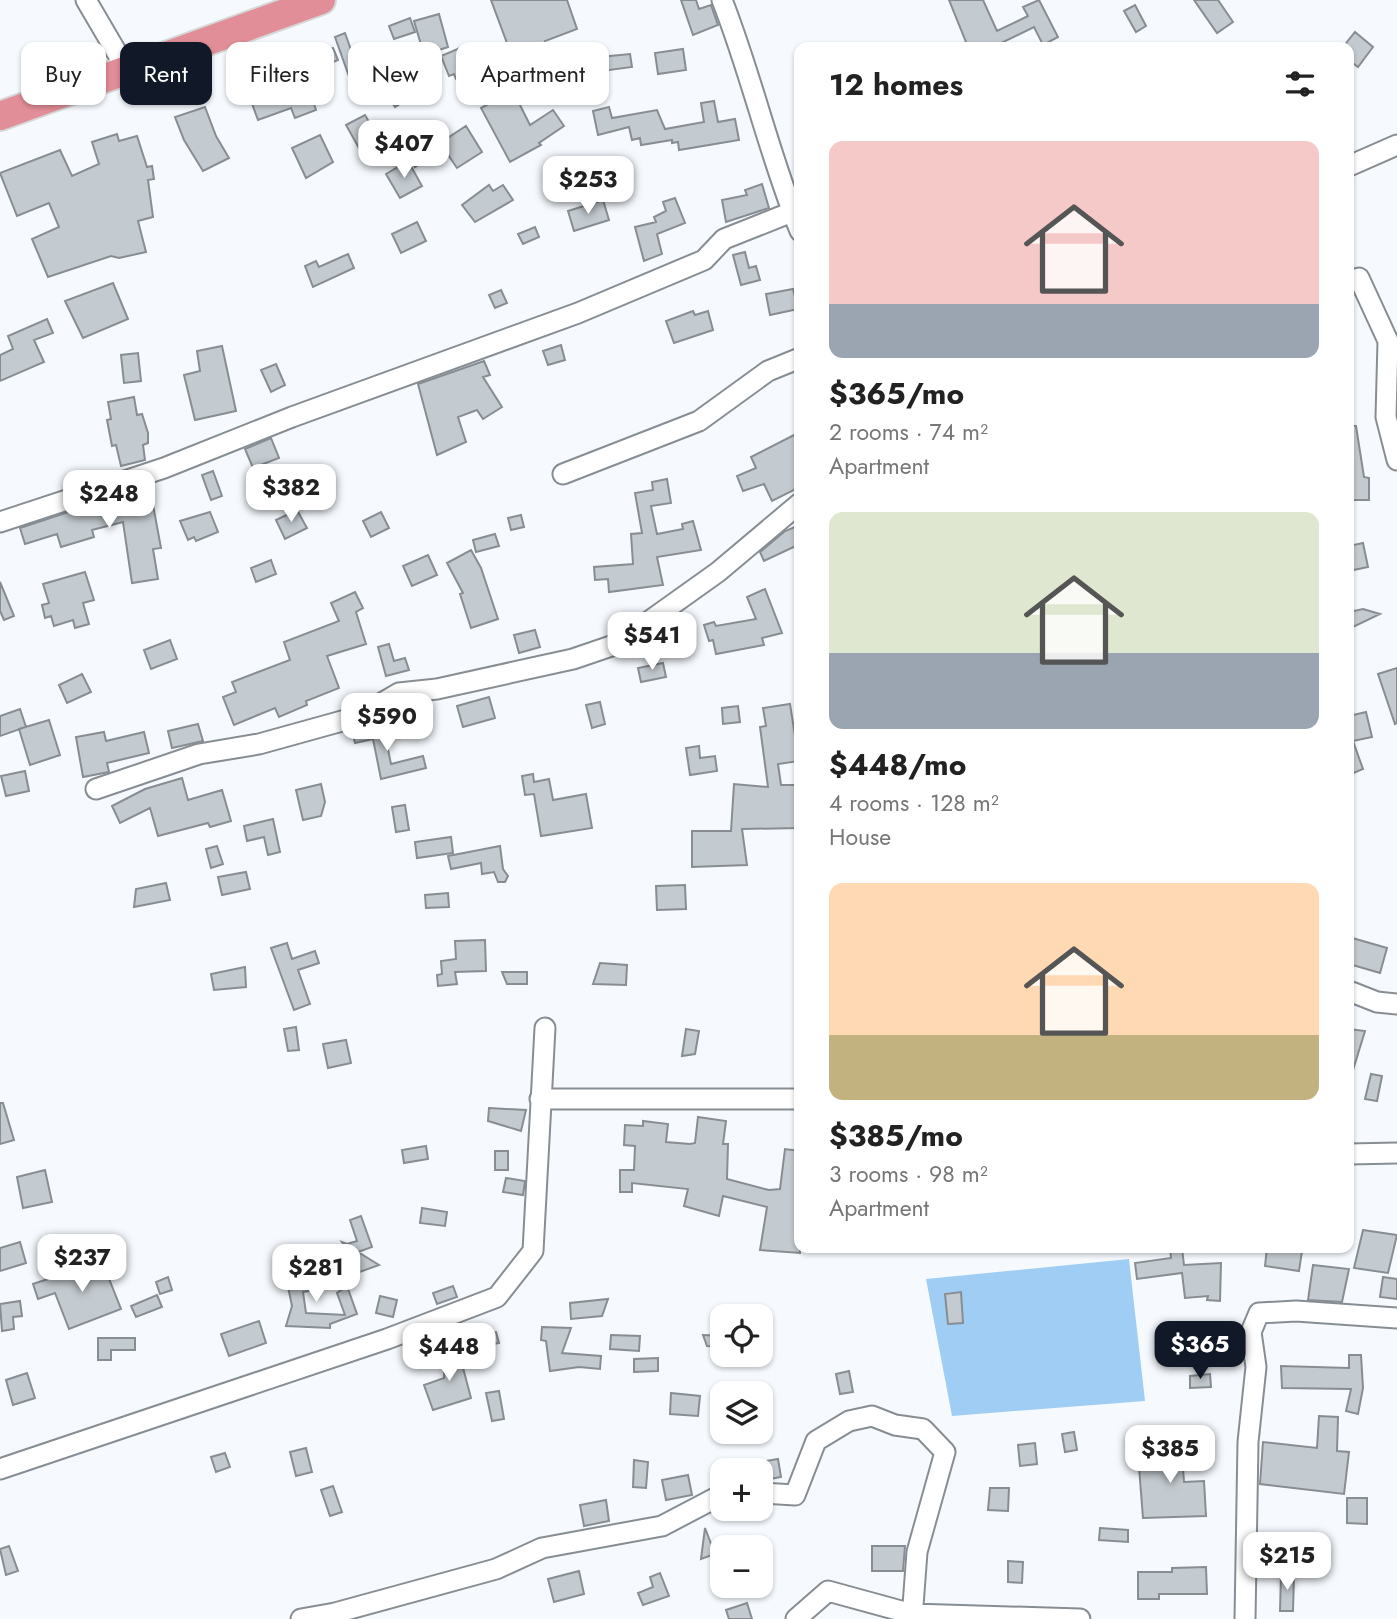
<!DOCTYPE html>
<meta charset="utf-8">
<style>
:root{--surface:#fff;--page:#f6f6f6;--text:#222;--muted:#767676;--accent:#111827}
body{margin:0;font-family:Jost,sans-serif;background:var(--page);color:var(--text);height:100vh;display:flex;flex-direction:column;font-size:26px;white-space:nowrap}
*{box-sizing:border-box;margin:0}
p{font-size:23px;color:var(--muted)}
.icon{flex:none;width:38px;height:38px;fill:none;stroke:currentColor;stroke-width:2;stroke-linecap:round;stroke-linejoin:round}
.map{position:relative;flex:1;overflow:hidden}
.sheet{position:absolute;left:794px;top:42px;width:560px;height:1211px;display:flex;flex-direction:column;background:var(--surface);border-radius:14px;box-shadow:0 2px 5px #0004}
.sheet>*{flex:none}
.guide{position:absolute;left:21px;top:42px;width:665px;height:63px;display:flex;gap:14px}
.tools{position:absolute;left:710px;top:1304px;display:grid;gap:14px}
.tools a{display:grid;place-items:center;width:63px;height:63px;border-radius:14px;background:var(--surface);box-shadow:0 2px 5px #0004;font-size:35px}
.price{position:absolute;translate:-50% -60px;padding:0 16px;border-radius:14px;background:#fff;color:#222;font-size:23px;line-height:46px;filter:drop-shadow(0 2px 4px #0008)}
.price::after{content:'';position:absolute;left:50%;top:42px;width:21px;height:16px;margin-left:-10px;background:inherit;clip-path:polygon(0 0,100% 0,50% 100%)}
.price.active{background:var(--accent);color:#fff}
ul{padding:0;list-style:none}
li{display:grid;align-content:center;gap:14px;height:371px;padding:0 35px}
li span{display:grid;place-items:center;height:217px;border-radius:14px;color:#555}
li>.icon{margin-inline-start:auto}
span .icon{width:126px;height:126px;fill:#fffc;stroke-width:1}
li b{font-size:30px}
h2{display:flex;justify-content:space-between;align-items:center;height:84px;padding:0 35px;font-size:30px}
.tag{padding:0 24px;border-radius:14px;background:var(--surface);box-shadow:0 2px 5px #0004;font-size:24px;line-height:63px}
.tag.active{background:var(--accent);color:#fff}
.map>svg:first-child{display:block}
.green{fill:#a0cdf3}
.building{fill:#c4cbd0;stroke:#878d93;stroke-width:2}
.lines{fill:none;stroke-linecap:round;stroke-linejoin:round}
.minor-casing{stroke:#878e93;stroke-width:23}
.highway-casing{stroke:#d6d7d7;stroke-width:32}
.minor{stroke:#fff;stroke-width:19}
.highway{stroke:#e28e98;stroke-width:28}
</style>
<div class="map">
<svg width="1397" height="1619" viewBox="0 0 1397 1619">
<rect width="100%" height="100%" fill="#f6fafe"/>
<path class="green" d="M1129,1259L1145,1401L952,1416L926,1279Z"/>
<path class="building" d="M491,0H567L577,29L545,41L558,77L524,89Z
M681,0H696L699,9L711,5L718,25L693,35Z
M949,0H983L997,31L1028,16L1023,7L1039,0L1058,37L1043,45L1034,27L993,47H968Z
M1194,0H1218L1233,22L1217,33Z
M1135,5L1146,26L1136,32L1124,11Z
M439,14L448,47L424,55L414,21Z
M410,18L415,32L394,39L389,26Z
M1355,32L1373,47L1358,67L1349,60V47H1343Z
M345,33L361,78L351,82L335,37Z
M467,45L478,70L456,79L454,74L449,76L441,56Z
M333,48L338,60L304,74L316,110L295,118L291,108L258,120L243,79Z
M683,49L686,70L658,74L655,53Z
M630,54L632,67L602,71L600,57Z
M401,79L411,97L395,107L385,90Z
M513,91L530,125L553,110L564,126L539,143L541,145L510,162L481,108Z
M714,101L718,122L735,119L739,140L679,150L678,142L672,143V140L641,145L640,138L632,140L629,127L598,135L593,111L609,107L612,118L657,110L665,129L704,122L701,103Z
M205,107L216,136L229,158L203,171L184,140L175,117Z
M365,115L379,139L360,150L346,125Z
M466,126L482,152L457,168L440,143Z
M117,134L119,141L137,136L147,167L152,166L154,179L148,180L153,217L138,221L146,252L119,258L111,256L48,277L32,239L59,227L49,203L17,216L0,173L60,150L72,176L99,164L92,142Z
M320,135L333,162L306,178L292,148Z
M426,145L432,156L415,167L409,156Z
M584,160L595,179L575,192L563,173Z
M408,161L422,186L400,198L386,174Z
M762,184L769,208L726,222L722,200L747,195L745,190Z
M489,185L493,191L503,185L513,200L475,222L462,205Z
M675,198L685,223L657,234L662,254L644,261L635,227L656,222L654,217L666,211L663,202Z
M603,200L609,220L574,231L568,211Z
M417,222L426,241L401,253L392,234Z
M535,227L539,237L523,244L518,234Z
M745,252L749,268L756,266L760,280L741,285L733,255Z
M348,254L354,268L313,287L305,266L316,261L319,267Z
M113,283L128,319L83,338L65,301Z
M793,289L798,309L770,315L766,294Z
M501,290L507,303L495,308L489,295Z
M693,311L695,315L708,311L713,330L674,343L666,321Z
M47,319L53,333L34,340L44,362L0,381V355L13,349L8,336Z
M561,345L565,360L548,365L543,351Z
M222,346L236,411L195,420L184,375L200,371L197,351Z
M138,353L141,381L124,383L121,355Z
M484,361L490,375L483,377L502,407L483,419L477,410L458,417L466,442L437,455L418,384Z
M276,364L285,385L271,392L261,370Z
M134,397L137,415L142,414L148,433V443L143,445L145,460L121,466L116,445L112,446L107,420L111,419L108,402Z
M1349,426H1356L1364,477L1369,478V500H1353Z
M800,432V487L772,501L764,484L743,491L737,476L756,468L751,457Z
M271,438L279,458L253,468L245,449Z
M213,471L222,496L211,500L202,475Z
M667,479L671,503L651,506L657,534L683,529L682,524L693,521L701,550L657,557L663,585L609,592L608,579L595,580L594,567L633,564L631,534L642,533L635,493L653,490L652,482Z
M151,494L161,548L153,549L158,579L132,583L123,522L92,530L94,537L61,547L57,534L25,544L20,528L111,498L112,501Z
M297,510L307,528L285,539L276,520Z
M210,512L218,532L196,541L194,537L188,540L180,521Z
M381,512L389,528L371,537L363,521Z
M521,515L524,527L511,530L508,518Z
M800,525V544L764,561L760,552L785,531Z
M495,534L499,546L476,552L473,540Z
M1363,543L1368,567L1349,571V546Z
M471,550L481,568L498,619L471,628L460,594L463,593L447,563Z
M428,555L437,575L412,586L403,566Z
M271,560L276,574L256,582L251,568Z
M85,572L94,600L83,603L89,624L75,628L73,620L54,626L51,616L45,618L42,605L49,603L43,584Z
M0,582L14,616L4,620L0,611Z
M765,589L782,633L762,638L764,645L716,654L713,640L709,641L704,625L714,622L716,626L756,619L747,597Z
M355,592L363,608L356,612L366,644L327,656L339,688L306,701L307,705L279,717L275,708L234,725L223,697L236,692L232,682L290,660L284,642L339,621L331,603Z
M1363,609L1380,614L1349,629V612Z
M535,630L540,647L519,653L514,635Z
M170,640L177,659L151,669L144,650Z
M389,644L394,661L405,658L409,670L386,676L378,647Z
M663,663L666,677L641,682L638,668Z
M1397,668V723L1395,724L1378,674Z
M82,674L91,692L67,703L59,685Z
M489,697L495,718L463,727L457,706Z
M600,702L605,724L592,728L586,705Z
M790,704L799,761L778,764L781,785H800V828L742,829L747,865L692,867V831H731L734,784L768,787L760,727L766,726L763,708Z
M738,706L740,722L723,724L722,708Z
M20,709L26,727L0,736V716Z
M1366,712L1372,737L1353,741L1363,769L1349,775V716Z
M49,720L60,755L30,765L19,729Z
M198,724L203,741L172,748L168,731Z
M383,725L391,764L423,756L426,768L381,779L373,739L355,743L352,731Z
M104,732L106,741L144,732L149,753L107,763L109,772L83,777L76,737Z
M699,746L700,758L715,756L717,771L690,775L686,748Z
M25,771L29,791L6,796L1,776Z
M533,774L534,782L549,779L553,800L586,794L592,828L541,836L534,794L525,795L522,776Z
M182,778L188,800L222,790L231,821L210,827L208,823L158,836L150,808L120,823L112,806L145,789Z
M321,784L325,802L321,816L303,820L296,790Z
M405,805L409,830L396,832L392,807Z
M273,819L280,852L268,855L264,837L247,841L244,826Z
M451,837L453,853L417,858L415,842Z
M217,846L223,864L211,868L206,849Z
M500,846L503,869L508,876L505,882H498L494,872L482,874L481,863L451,869L448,856Z
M246,872L250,889L222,895L218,877Z
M166,883L170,900L134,907L136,889Z
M685,885L686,909L657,910L656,886Z
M448,893L449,907L426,908L425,895Z
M1349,937L1387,948L1380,973L1349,964Z
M485,940L486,971L455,972L457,984L438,986L437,975L442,974L441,961L456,959L455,941Z
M287,943L292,959L315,951L319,963L298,970L310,1004L294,1010L271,948Z
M600,963L627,965L626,985L593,984Z
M245,967L246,987L214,990L211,974Z
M502,972H527V984H507Z
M296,1027L299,1050L288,1051L284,1029Z
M686,1029L699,1031L695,1054L682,1056Z
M1349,1029L1365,1031L1353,1070L1349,1069Z
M346,1040L351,1063L328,1068L323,1044Z
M1371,1074L1382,1076L1377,1101L1365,1099Z
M0,1103H3L14,1140L0,1144Z
M489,1108L526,1110L521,1131L488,1121Z
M698,1117L726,1121L723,1144H728L727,1179L769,1190L780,1189L785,1149L800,1151V1253L760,1250L767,1207L723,1196L719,1216L684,1206L688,1189L632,1183V1192H620V1170H634L635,1146L624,1145L625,1125L643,1126V1121L668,1124L666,1142L690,1144L695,1143Z
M426,1146L428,1159L404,1163L402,1150Z
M495,1151H508V1170H495Z
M45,1170L52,1202L23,1208L17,1177Z
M506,1178L525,1181L523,1195L503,1192Z
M422,1208L447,1212L445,1226L420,1223Z
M361,1216L372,1247L358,1252L379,1265L354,1274L347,1256L332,1261L328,1251L344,1245L342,1242L347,1244L357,1241L350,1220Z
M1363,1230L1397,1235L1388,1273L1354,1268Z
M20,1242L26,1263L0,1271V1248Z
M1170,1248H1182L1184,1265L1221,1263L1220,1301L1207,1300L1208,1296L1185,1298L1182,1273L1137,1279L1135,1263L1171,1258Z
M1267,1248H1298L1302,1251L1299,1271L1265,1266Z
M102,1261L121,1309L69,1329L55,1293L38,1299L33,1284Z
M1313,1265L1349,1269L1342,1302L1308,1300Z
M328,1275L333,1286L303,1292L306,1313L345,1315L337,1293L347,1286L357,1314L330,1324V1328L286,1326L292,1306L287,1282Z
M168,1277L172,1290L160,1294L156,1282Z
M1383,1277L1397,1279V1299L1380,1297Z
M453,1286L457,1297L437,1304L433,1293Z
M961,1292L963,1323L948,1324L945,1294Z
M157,1295L162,1307L136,1317L131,1306Z
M380,1296L397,1300L393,1317L376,1313Z
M608,1299L602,1316L571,1319L570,1303Z
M20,1301L22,1316L13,1317L14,1329L2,1331L0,1304Z
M259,1321L266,1343L229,1356L221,1334Z
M542,1327L571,1328L562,1353L601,1356L600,1369L579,1367L550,1371L546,1341L541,1340Z
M496,1332L499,1343L472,1348L470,1336Z
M611,1335L640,1336L639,1351L610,1349Z
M703,1335L723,1336V1347L707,1346Z
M98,1338H135V1350H111V1360H98Z
M445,1350L462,1351V1364L471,1398L433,1410L424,1385L444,1378Z
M1349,1355H1361L1363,1388L1358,1414L1346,1411L1351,1389L1282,1388L1281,1366L1349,1368Z
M658,1358V1371L634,1372V1359Z
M849,1371L853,1392L840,1394L836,1374Z
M27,1373L35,1398L13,1405L6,1380Z
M1210,1374L1211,1387L1190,1388V1376Z
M499,1391L504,1419L492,1421L486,1393Z
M671,1393L700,1396L698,1416L670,1414Z
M1319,1416L1338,1417L1337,1451L1349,1452L1344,1494L1260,1484L1263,1442L1317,1448Z
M1074,1432L1077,1450L1065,1452L1062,1434Z
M1188,1441L1189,1454H1182L1184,1482L1204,1481L1206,1516L1143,1518L1139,1467L1145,1464L1144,1453L1173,1442Z
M1035,1443L1037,1464L1020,1466L1018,1445Z
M306,1448L312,1472L296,1476L290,1452Z
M225,1453L230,1467L216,1472L211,1457Z
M778,1459L781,1477L770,1479L766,1461Z
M634,1460L648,1462L646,1488L633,1487Z
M688,1475L692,1495L666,1500L662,1480Z
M333,1486L342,1512L330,1516L321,1490Z
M990,1488H1009L1008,1511L988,1510Z
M1347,1498H1367V1524L1347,1523Z
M606,1500L609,1521L584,1526L580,1505Z
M705,1528L715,1554L701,1559Z
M1100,1528L1128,1530V1542L1099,1540Z
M9,1546L18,1571L6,1575L0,1549Z
M872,1546H905L903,1571H872Z
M1008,1561L1023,1562L1022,1583L1008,1582Z
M1206,1567L1207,1594H1159V1599H1138V1572H1172V1568Z
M579,1571L584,1594L554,1602L548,1579Z
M660,1573L669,1596L643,1605L638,1593L653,1587L650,1577Z
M1281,1574H1294L1293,1611H1280Z
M747,1603L752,1619H729L726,1610Z"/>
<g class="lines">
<defs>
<path id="minor" d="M86,0L127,70
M722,0C752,76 769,155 800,231
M1349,166L1397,145
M1349,281L1359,278L1388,341L1386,417L1397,460
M563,474L699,421L768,371L800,358
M0,522L164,468L292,417L578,313L704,260L724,239L792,212
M96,789L199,754L259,744L360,716L399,693L437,689L573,659L617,644L718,572L800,503
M1349,991L1377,1002L1397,1004
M540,1099H800
M1349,1154L1397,1153
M0,1469L387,1339L497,1297L533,1251L545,1028
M761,1493L795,1495L816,1441L849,1421L872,1416L895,1425L923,1429L945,1452L917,1552L912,1619
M335,1613L496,1569L542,1548L662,1526L723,1494
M301,1619L335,1613L337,1619
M796,1619L828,1591L912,1614L1080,1619
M1245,1619L1248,1442L1256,1367L1251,1332L1259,1313L1296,1311L1397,1318"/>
<path id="highway" d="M0,116L321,0"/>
</defs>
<use href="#minor" class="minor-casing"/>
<use href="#highway" class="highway-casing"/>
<use href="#minor" class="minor"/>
<use href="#highway" class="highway"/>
</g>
</svg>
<div class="tools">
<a><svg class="icon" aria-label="locate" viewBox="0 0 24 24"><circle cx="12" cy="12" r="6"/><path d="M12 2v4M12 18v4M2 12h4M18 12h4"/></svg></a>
<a><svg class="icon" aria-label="layers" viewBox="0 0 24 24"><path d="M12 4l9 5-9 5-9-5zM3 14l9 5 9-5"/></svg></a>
<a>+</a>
<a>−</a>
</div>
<b class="price" style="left:404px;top:180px">$407</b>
<b class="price" style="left:588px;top:216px">$253</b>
<b class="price" style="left:291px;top:524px">$382</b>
<b class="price" style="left:109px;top:530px">$248</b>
<b class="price" style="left:652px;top:672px">$541</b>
<b class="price" style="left:387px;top:753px">$590</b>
<b class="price" style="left:82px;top:1294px">$237</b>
<b class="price" style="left:316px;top:1304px">$281</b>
<b class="price active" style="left:1200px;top:1381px">$365</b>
<b class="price" style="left:449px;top:1383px">$448</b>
<b class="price" style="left:1170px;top:1485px">$385</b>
<b class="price" style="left:1287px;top:1592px">$215</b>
<div class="guide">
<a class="tag">Buy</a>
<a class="tag active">Rent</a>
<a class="tag">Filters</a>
<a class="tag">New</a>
<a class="tag">Apartment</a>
</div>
<section class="sheet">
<h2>12 homes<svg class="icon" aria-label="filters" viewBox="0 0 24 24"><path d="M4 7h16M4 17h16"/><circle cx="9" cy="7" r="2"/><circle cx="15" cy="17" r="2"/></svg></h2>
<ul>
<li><span style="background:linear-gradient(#f6c9c9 75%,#9aa5b1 0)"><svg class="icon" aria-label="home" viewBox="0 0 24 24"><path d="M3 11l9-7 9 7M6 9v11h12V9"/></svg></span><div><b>$365/mo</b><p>2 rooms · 74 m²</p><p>Apartment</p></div></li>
<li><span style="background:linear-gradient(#dfe7d0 65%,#9aa5b1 0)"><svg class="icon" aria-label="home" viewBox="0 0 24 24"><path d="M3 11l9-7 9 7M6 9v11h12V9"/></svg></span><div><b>$448/mo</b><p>4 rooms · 128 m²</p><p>House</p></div></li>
<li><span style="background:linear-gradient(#ffd9b3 70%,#c2b280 0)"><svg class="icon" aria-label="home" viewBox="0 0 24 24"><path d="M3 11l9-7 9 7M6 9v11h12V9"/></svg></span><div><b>$385/mo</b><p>3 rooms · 98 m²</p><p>Apartment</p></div></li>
</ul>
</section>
</div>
